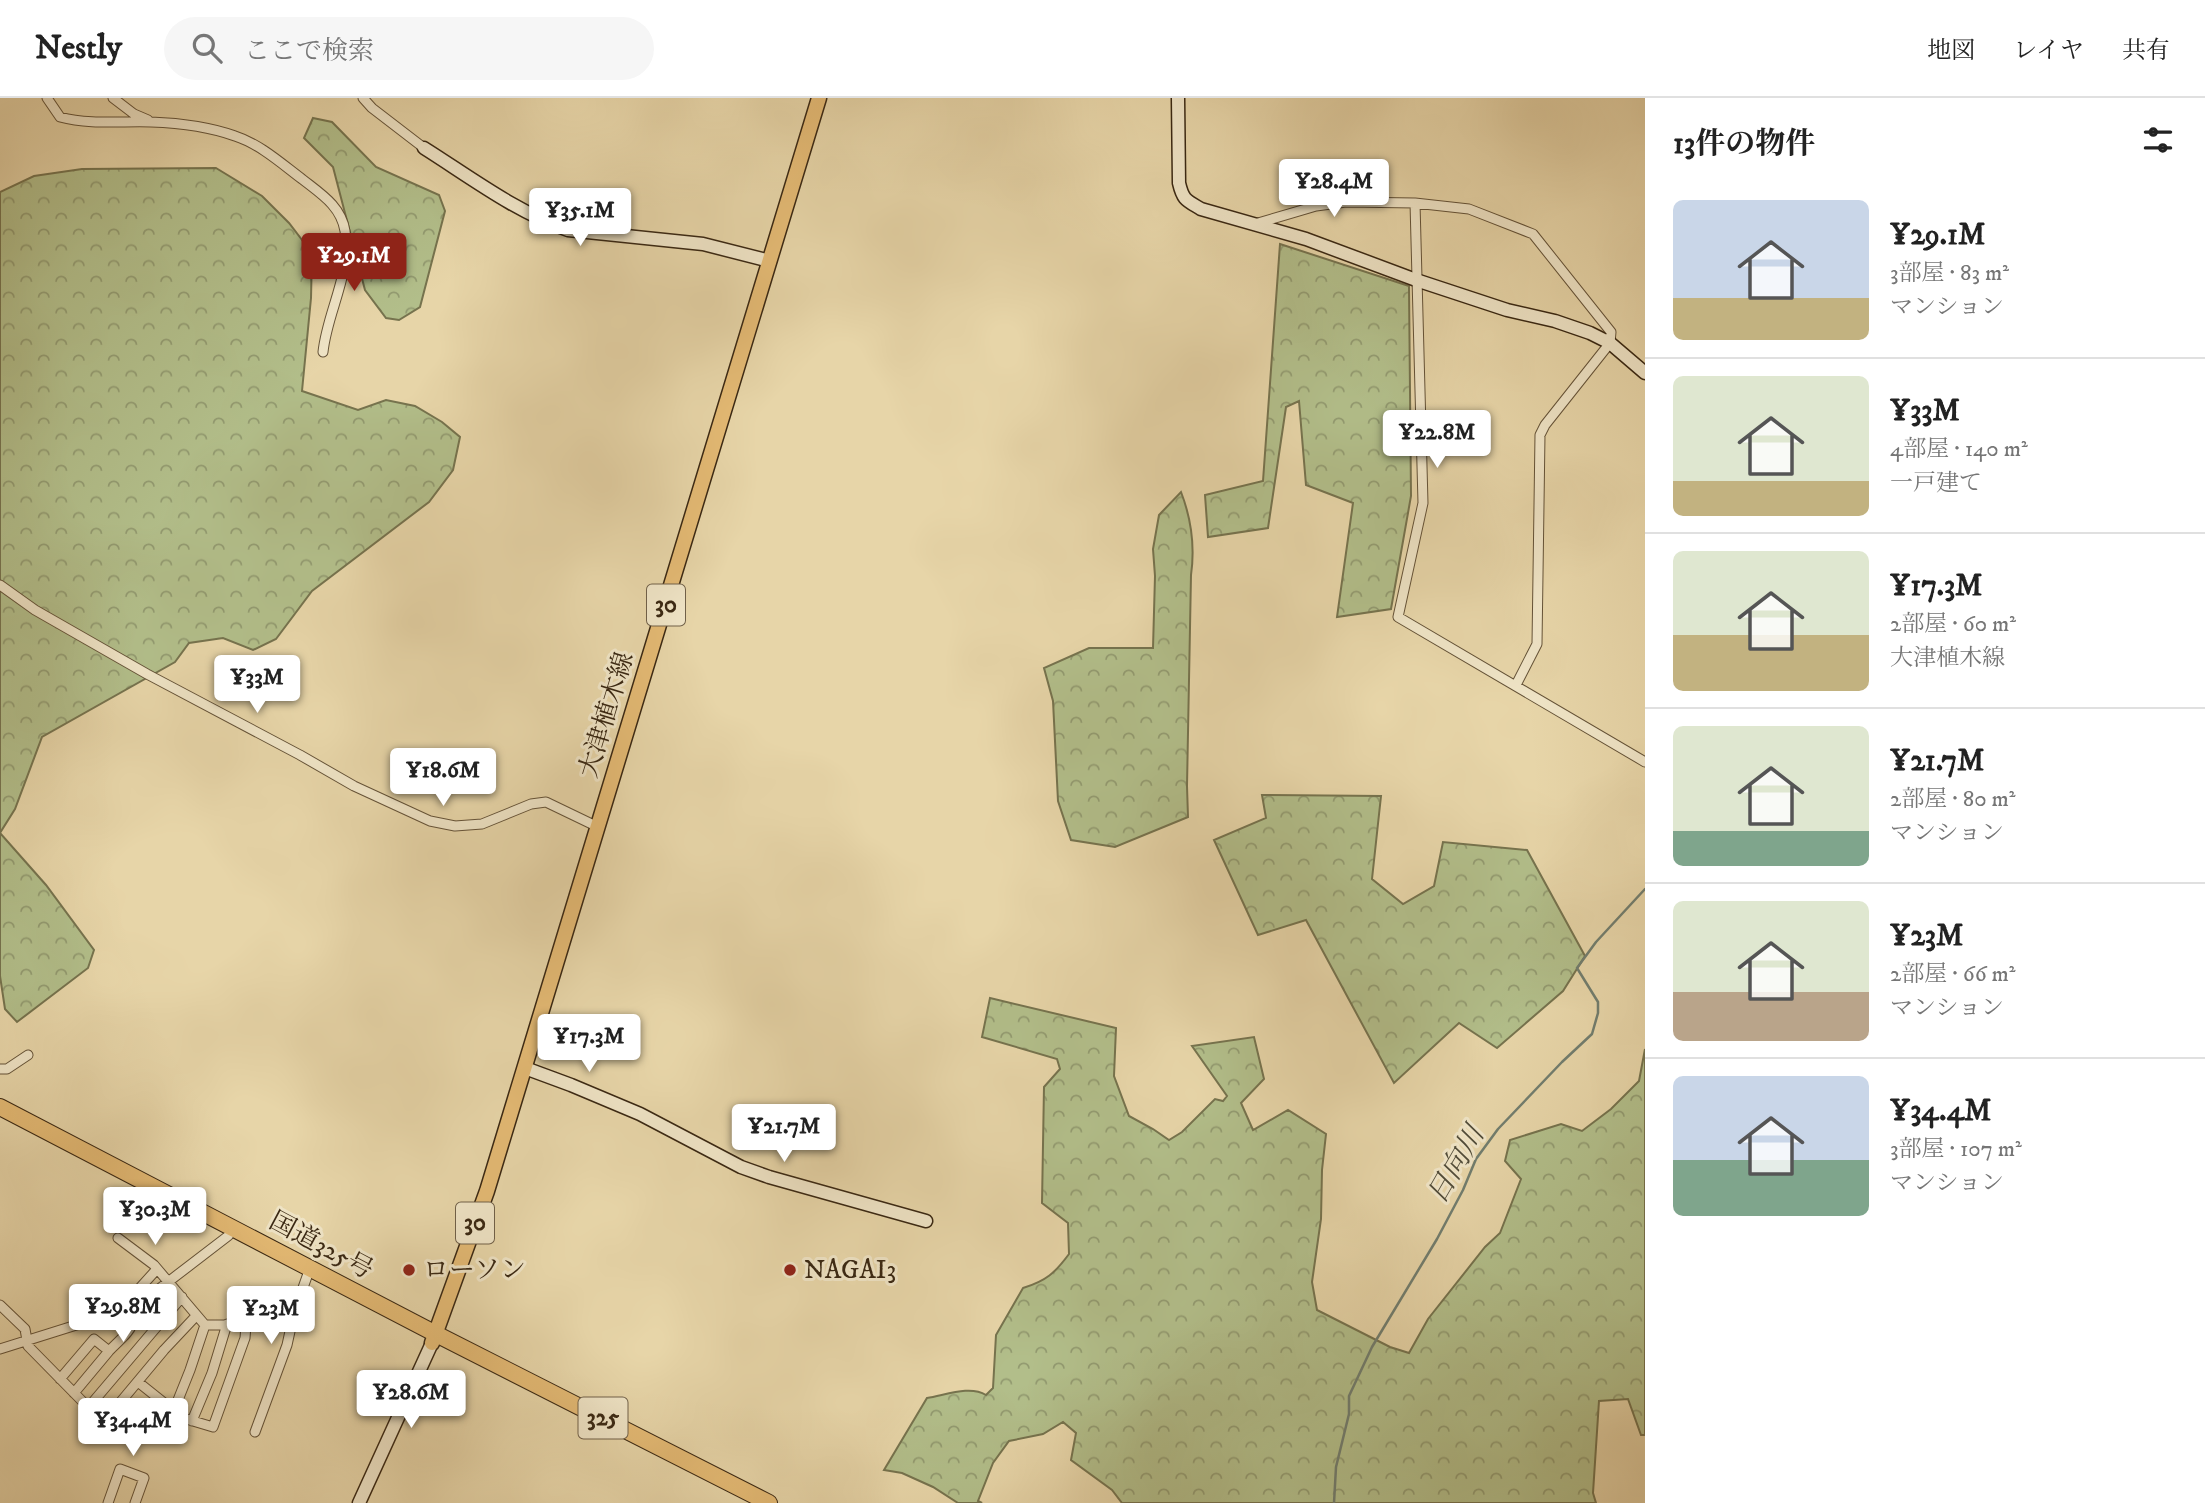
<!DOCTYPE html>
<html lang="ja">
<meta charset="utf-8">
<style>
:root{--surface:#fff;--page:#f6f6f6;--text:#222;--muted:#767676;--line:#e0e0e0;--accent:#8f2418}
body{margin:0;font-family:"IM FELL DW Pica","Noto Serif JP",serif;background:var(--page);color:var(--text);height:100vh;display:flex;flex-direction:column;font-size:26px;white-space:nowrap}
*{box-sizing:border-box;margin:0}
p{font-size:23px;color:var(--muted)}
.icon{flex:none;width:38px;height:38px;fill:none;stroke:currentColor;stroke-width:2;stroke-linecap:round;stroke-linejoin:round}
.map{position:relative;flex:1;overflow:hidden}
.sheet{display:flex;flex-direction:column;background:var(--surface);width:560px}
.sheet>*{flex:none}
.price{position:absolute;translate:-50% -60px;padding:0 16px;border-radius:7px;background:#fff;color:#222;font-size:23px;line-height:46px;filter:drop-shadow(0 2px 4px #0008)}
.price::after{content:'';position:absolute;left:50%;top:42px;width:21px;height:16px;margin-left:-10px;background:inherit;clip-path:polygon(0 0,100% 0,50% 100%)}
.price.on{background:var(--accent);color:#fff}
ul{padding:0;list-style:none}
li{display:flex;align-items:center;gap:21px;height:175px;padding:0 28px}
li+li{border-top:2px solid var(--line)}
li span{display:grid;place-items:center;flex:none;width:196px;height:140px;border-radius:10px;color:#555}
li>.icon{margin-inline-start:auto}
span .icon{width:84px;height:84px;fill:#fffc;stroke-width:1}
li b{font-size:30px}
h2{display:flex;justify-content:space-between;align-items:center;height:84px;padding:0 28px;font-size:30px}
header{display:flex;align-items:center;gap:42px;box-sizing:border-box;height:98px;padding:0 35px;background:var(--surface);border-bottom:2px solid var(--line)}
header strong{font-size:33px}
nav{display:flex;gap:38px;margin-inline-start:auto;font-size:24px}
.search{width:490px;height:63px;background:var(--page);display:flex;align-items:center;gap:18px;box-sizing:border-box;padding:0 24px;border-radius:38px;color:var(--muted);font-size:26px}
main{display:flex;flex:1;min-height:0}
.map>svg:first-child{display:block}
.forest{fill:url(#forest-crowns);stroke:#76734e;stroke-width:2}
.lines{fill:none;stroke-linecap:round;stroke-linejoin:round}
.stream{stroke:#727e6f;stroke-width:2.5}
.street-casing{stroke:#655338;stroke-width:11}
.secondary-casing{stroke:#3a2813;stroke-width:15}
.primary-casing{stroke:#3a2813;stroke-width:17}
.highway-casing{stroke:#3a2813;stroke-width:18}
.street{stroke:#efe4c6;stroke-width:9}
.secondary{stroke:#efe4c6;stroke-width:12}
.primary{stroke:#e4ba74;stroke-width:14}
.highway{stroke:#e4ba74;stroke-width:16}
.poi-dot{fill:#8f2418;stroke:#efe4c6;stroke-width:2.5}
.labels{text-anchor:middle;dominant-baseline:central;stroke-width:6;stroke-linejoin:round;paint-order:stroke}
.shield{fill:#efe4c6;stroke:#706049;stroke-width:2}
.shield-label{font-size:24px;font-weight:bold;fill:#3a2813}
.street-label{font-size:26px;fill:#3a2813;stroke:#efe4c6}
.poi-label{font-size:26px;fill:#3a2813;stroke:#efe4c6;text-anchor:start}
.water-label{font-size:28px;font-style:italic;fill:#514c39;stroke:#efe4c6}
</style>
<header>
<strong>Nestly</strong>
<div class="search"><svg class="icon" aria-label="search" viewBox="0 0 24 24"><circle cx="10" cy="10" r="6"/><path d="M15 15l6 6"/></svg>ここで検索</div>
<nav><a>地図</a><a>レイヤ</a><a>共有</a></nav>
</header>
<main>
<div class="map">
<svg width="1645" height="1405" viewBox="0 0 1645 1405">
<defs>
<pattern id="forest-crowns" width="20" height="18" patternUnits="userSpaceOnUse" patternTransform="scale(1.75)"><rect width="20" height="18" fill="#b2be8a"/><path d="M2 6a3 3 0 1 1 6 0M12 15a3 3 0 1 1 6 0" fill="none" stroke="#929a70"/></pattern>
</defs>
<rect width="100%" height="100%" fill="#e7d5a8"/>
<filter id="stains"><feTurbulence type="fractalNoise" baseFrequency=".00286" numOctaves="4"/><feColorMatrix values="0 0 0 0 .2 0 0 0 0 .09 0 0 0 0 .02 0 0 0 .5 -.17"/></filter>
<radialGradient id="worn" r=".72"><stop offset=".6" stop-color="#630" stop-opacity="0"/><stop offset="1" stop-color="#630" stop-opacity=".3"/></radialGradient>
<path class="forest" d="M313,20L332,24L376,69L439,97L445,113L420,209L399,222L386,220L365,192L333,69L304,40Z
M216,70L262,98L289,125L312,155L311,200L302,293L358,312L386,302L415,308L442,324L460,339L453,372L429,404L312,493L276,541L253,552L223,540L189,545L175,564L42,639L15,711L0,735L46,787L94,852L88,870L17,924L5,911L0,878V94L34,78L82,71Z
M1280,146L1409,188L1411,398L1391,511L1337,519L1353,405L1306,387L1299,303L1286,309L1268,430L1208,439L1205,397L1263,383Z
M1181,394C1191,420 1195,449 1191,477L1187,688L1188,719L1115,749L1071,742L1058,703L1053,603L1044,570L1089,550H1153L1155,478L1153,451L1159,417Z
M1262,697L1381,698L1372,781L1403,806L1434,788L1443,744L1527,752L1585,858L1563,893L1497,950L1459,925L1394,985L1306,822L1258,837L1214,742L1266,720Z
M990,900L1116,930L1114,978L1129,1018L1153,1031L1169,1042L1182,1034L1215,1001L1223,1003L1227,998L1192,948L1254,939L1264,981L1241,1005L1253,1032L1288,1012L1326,1036L1322,1072L1321,1121L1312,1184L1317,1212L1390,1249L1409,1255L1428,1221L1485,1149L1500,1135L1521,1081L1505,1063L1510,1042L1561,1026L1582,1033L1611,1011L1639,983L1645,951V1337H1641L1628,1301L1599,1303L1593,1395L1596,1405H1122L1112,1392L1071,1362L1076,1335L1063,1324L1043,1336L1009,1343L993,1365L978,1403L982,1405H958L933,1389L902,1375L884,1372L927,1300C946,1297 970,1287 986,1297L993,1290L996,1237L1023,1190C1046,1183 1055,1175 1069,1156L1068,1125L1042,1105L1044,989L1060,971L1057,961L982,939Z"/>
<g class="lines">
<path class="stream" d="M1334,1405L1336,1369L1349,1316V1298L1372,1249L1437,1141L1463,1092L1476,1061L1498,1031L1562,964L1592,936L1598,915V904L1577,870L1596,844L1645,791"/>
<defs>
<path id="street" d="M47,0L60,19C90,27 121,23 151,24C178,25 210,29 235,38C260,46 282,66 302,81C321,96 341,108 345,133C352,175 327,214 323,254
M113,0L134,16L148,22
M363,0L372,10L424,50
M1415,105L1423,405L1398,519L1645,664
M1258,125L1316,108L1346,104L1415,105L1469,111L1533,136L1611,234L1610,245L1545,327L1540,337L1537,546L1516,587
M0,487L35,512L147,576L300,657L354,688L430,723L455,728L482,726L531,706L546,704L598,729
M0,971H7L28,957
M118,1140L154,1167L205,1227H246L245,1240L213,1329L183,1320L138,1284
M0,1207L25,1231L28,1248L84,1305L90,1321L98,1331L164,1252L196,1218
M0,1251L105,1218L139,1203L155,1194L228,1138L234,1130
M60,1281L94,1241L109,1253C127,1234 140,1230 129,1202L157,1171
M74,1295L109,1253
M87,1311L182,1199
M174,1312L190,1272L205,1227
M192,1323L212,1275L227,1226
M255,1334L287,1247L294,1215L310,1170
M108,1405L120,1371L144,1380L135,1405"/>
<path id="secondary" d="M1178,0L1179,85C1183,102 1186,102 1201,111L1306,141L1416,182L1507,212L1555,223L1590,235L1610,245L1645,275
M424,50C470,79 516,114 568,132L703,146L770,163
M525,970L571,987L640,1016L741,1069L769,1079L926,1123
M359,1405L432,1245"/>
<path id="primary" d="M432,1245L487,1093L511,1014L819,0"/>
<path id="highway" d="M0,1009L436,1236L769,1405"/>
</defs>
<use href="#street" class="street-casing"/>
<use href="#secondary" class="secondary-casing"/>
<use href="#primary" class="primary-casing"/>
<use href="#highway" class="highway-casing"/>
<use href="#street" class="street"/>
<use href="#secondary" class="secondary"/>
<use href="#primary" class="primary"/>
<use href="#highway" class="highway"/>
</g>
<g class="poi-dot">
<circle cx="409" cy="1172" r="7"/>
<circle cx="790" cy="1172" r="7"/>
</g>
<g class="labels">
<g class="shield">
<rect x="647" y="486.5" width="38" height="41" rx="5"/>
<rect x="456" y="1104.5" width="38" height="41" rx="5"/>
<rect x="578.5" y="1299.5" width="49" height="41" rx="5"/>
</g>
<g class="shield-label">
<text x="666" y="507">30</text>
<text x="475" y="1125">30</text>
<text x="603" y="1320">325</text>
</g>
<g class="street-label">
<text transform="translate(607 617) rotate(-73)">大津植木線</text>
<text transform="translate(321 1148) rotate(28)">国道325号</text>
</g>
<g class="poi-label">
<text x="423" y="1172">ローソン</text>
<text x="804" y="1172">NAGAI3</text>
</g>
<g class="water-label">
<text transform="translate(1456 1067) rotate(-60)">日向川</text>
</g>
</g>
<rect width="100%" height="100%" filter="url(#stains)"/>
<rect width="100%" height="100%" fill="url(#worn)"/>
</svg>
<b class="price" style="left:1334px;top:121px">¥28.4M</b>
<b class="price" style="left:580px;top:150px">¥35.1M</b>
<b class="price on" style="left:354px;top:195px">¥29.1M</b>
<b class="price" style="left:1437px;top:372px">¥22.8M</b>
<b class="price" style="left:257px;top:617px">¥33M</b>
<b class="price" style="left:443px;top:710px">¥18.6M</b>
<b class="price" style="left:589px;top:976px">¥17.3M</b>
<b class="price" style="left:784px;top:1066px">¥21.7M</b>
<b class="price" style="left:155px;top:1149px">¥30.3M</b>
<b class="price" style="left:123px;top:1246px">¥29.8M</b>
<b class="price" style="left:271px;top:1248px">¥23M</b>
<b class="price" style="left:411px;top:1332px">¥28.6M</b>
<b class="price" style="left:133px;top:1360px">¥34.4M</b>
</div>
<section class="sheet">
<h2>13件の物件<svg class="icon" aria-label="filters" viewBox="0 0 24 24"><path d="M4 7h16M4 17h16"/><circle cx="9" cy="7" r="2"/><circle cx="15" cy="17" r="2"/></svg></h2>
<ul>
<li><span style="background:linear-gradient(#c9d6e8 70%,#c2b280 0)"><svg class="icon" aria-label="home" viewBox="0 0 24 24"><path d="M3 11l9-7 9 7M6 9v11h12V9"/></svg></span><div><b>¥29.1M</b><p>3部屋 · 83 m²</p><p>マンション</p></div></li>
<li><span style="background:linear-gradient(#dfe7d0 75%,#c2b280 0)"><svg class="icon" aria-label="home" viewBox="0 0 24 24"><path d="M3 11l9-7 9 7M6 9v11h12V9"/></svg></span><div><b>¥33M</b><p>4部屋 · 140 m²</p><p>一戸建て</p></div></li>
<li><span style="background:linear-gradient(#dfe7d0 60%,#c2b280 0)"><svg class="icon" aria-label="home" viewBox="0 0 24 24"><path d="M3 11l9-7 9 7M6 9v11h12V9"/></svg></span><div><b>¥17.3M</b><p>2部屋 · 60 m²</p><p>大津植木線</p></div></li>
<li><span style="background:linear-gradient(#dfe7d0 75%,#7fa58c 0)"><svg class="icon" aria-label="home" viewBox="0 0 24 24"><path d="M3 11l9-7 9 7M6 9v11h12V9"/></svg></span><div><b>¥21.7M</b><p>2部屋 · 80 m²</p><p>マンション</p></div></li>
<li><span style="background:linear-gradient(#dfe7d0 65%,#b9a48a 0)"><svg class="icon" aria-label="home" viewBox="0 0 24 24"><path d="M3 11l9-7 9 7M6 9v11h12V9"/></svg></span><div><b>¥23M</b><p>2部屋 · 66 m²</p><p>マンション</p></div></li>
<li><span style="background:linear-gradient(#c9d6e8 60%,#7fa58c 0)"><svg class="icon" aria-label="home" viewBox="0 0 24 24"><path d="M3 11l9-7 9 7M6 9v11h12V9"/></svg></span><div><b>¥34.4M</b><p>3部屋 · 107 m²</p><p>マンション</p></div></li>
</ul>
</section>
</main>
